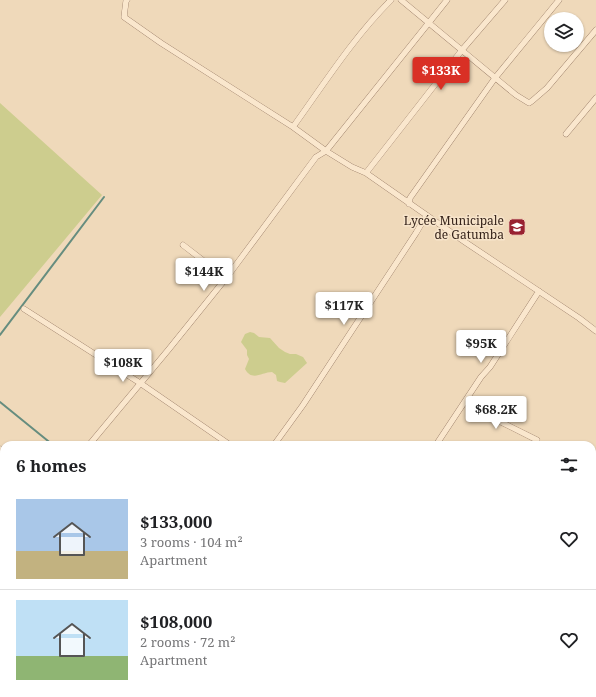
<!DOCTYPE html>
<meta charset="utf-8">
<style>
:root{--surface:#fff;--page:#f6f6f6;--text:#202124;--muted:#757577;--line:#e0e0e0;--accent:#d93025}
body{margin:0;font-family:"Noto Serif",serif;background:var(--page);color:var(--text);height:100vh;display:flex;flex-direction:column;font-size:15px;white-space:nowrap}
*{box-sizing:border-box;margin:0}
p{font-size:13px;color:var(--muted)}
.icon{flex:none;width:22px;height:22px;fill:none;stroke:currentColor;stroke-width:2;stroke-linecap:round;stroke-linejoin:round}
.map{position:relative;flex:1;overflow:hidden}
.drawer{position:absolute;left:0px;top:441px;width:596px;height:256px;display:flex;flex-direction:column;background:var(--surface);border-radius:12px 12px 0 0;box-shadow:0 1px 3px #0004}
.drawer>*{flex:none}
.controls{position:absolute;left:544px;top:12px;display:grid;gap:8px}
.controls a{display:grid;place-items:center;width:40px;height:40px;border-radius:50%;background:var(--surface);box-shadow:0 1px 3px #0004;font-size:20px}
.price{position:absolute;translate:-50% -34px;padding:0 9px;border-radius:4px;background:#fff;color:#222;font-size:13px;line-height:26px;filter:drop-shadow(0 1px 2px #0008)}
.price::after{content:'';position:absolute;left:50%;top:24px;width:12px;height:9px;margin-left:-6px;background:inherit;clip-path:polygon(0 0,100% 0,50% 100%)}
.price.active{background:var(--accent);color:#fff}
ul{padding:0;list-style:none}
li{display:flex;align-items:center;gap:12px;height:100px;padding:0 16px}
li+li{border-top:1px solid var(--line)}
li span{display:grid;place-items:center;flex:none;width:112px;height:80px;border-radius:0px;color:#555}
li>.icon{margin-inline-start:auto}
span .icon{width:48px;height:48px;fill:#fffc;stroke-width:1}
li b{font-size:17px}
h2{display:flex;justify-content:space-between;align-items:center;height:48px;padding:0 16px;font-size:17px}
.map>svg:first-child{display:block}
.green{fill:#cdcd8e}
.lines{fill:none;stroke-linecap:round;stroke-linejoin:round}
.stream{stroke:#668d7f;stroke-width:2}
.minor-casing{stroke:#876854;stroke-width:6}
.primary-casing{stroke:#533729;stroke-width:9}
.minor{stroke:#fae7cd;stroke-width:5.5}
.primary{stroke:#f7c98e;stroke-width:8}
.labels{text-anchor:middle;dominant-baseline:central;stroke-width:3;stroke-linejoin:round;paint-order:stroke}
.poi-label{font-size:12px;fill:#35231a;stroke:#f7e4ca;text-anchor:end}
</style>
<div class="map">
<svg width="596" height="697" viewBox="0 0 596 697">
<rect width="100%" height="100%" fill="#efd9ba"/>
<path class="green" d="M0,103L102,195L0,317Z
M250,332L254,333L259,337L270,338L279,348L285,352L290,354H296L303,357L307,363L285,383L280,382L277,381L276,375L272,372C262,372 252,382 245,369L249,359L247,355V350L241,342L245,334Z"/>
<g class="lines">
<path class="stream" d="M0,335L104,197
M0,402L53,445
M0,500L4,503
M0,601L4,603
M0,648L4,651
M592,654L596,657
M64,693L70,697
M133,693L139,697"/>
<defs>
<path id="minor" d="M127,0L126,1L124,17L161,43L293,127L326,151L352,167L366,173L465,242L579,318L596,331
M401,0L516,95L529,103L532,101L547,88L596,30
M293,127C324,84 353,38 391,0
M566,134L596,98
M366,173L462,50L505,0
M409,204L410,198L495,78L559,0
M183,245L205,262L227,277
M24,309L140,383L230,445
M465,402L501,422L537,440
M89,445L169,349L227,277L316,157L326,151L447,0
M274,445L303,405L416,233L426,216
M436,445L481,377L490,367L539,291
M0,449L4,452
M0,503L4,506
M0,556L4,551
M0,604L4,606
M592,647L596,650
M0,654L4,657
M57,693L63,697
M139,693L145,697
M213,693L220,697
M297,693L303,697
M320,697L323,693
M526,697L528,693"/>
<path id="primary" d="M592,490L596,484
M459,697L464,693"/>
</defs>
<use href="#minor" class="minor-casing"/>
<use href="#primary" class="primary-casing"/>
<use href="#minor" class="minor"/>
<use href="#primary" class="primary"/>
</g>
<defs>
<symbol id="school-square" viewBox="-11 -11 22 22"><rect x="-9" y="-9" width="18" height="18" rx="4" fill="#982131" stroke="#f7e4ca"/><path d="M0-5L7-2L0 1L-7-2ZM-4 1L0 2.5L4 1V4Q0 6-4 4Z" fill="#fff"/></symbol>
</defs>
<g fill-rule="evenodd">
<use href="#school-square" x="507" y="217" width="20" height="20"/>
</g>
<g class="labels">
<g class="poi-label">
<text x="504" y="220">Lycée Municipale<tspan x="504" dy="14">de Gatumba</tspan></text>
</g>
</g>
</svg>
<div class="controls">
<a><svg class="icon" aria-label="layers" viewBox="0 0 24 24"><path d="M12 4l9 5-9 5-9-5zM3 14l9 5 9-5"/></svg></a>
</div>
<b class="price active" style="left:441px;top:91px">$133K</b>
<b class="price" style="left:204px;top:292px">$144K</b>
<b class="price" style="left:344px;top:326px">$117K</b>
<b class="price" style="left:481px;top:364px">$95K</b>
<b class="price" style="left:123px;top:383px">$108K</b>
<b class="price" style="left:496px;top:430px">$68.2K</b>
<section class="drawer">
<h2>6 homes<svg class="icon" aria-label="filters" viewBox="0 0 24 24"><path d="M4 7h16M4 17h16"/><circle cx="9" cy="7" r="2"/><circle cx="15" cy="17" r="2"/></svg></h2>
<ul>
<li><span style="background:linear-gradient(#a9c7e8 65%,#c2b280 0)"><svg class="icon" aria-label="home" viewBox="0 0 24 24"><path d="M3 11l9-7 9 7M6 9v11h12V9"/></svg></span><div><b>$133,000</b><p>3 rooms · 104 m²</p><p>Apartment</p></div><svg class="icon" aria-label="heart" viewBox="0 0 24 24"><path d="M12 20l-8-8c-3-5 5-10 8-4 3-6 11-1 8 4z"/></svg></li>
<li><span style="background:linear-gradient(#bfe0f5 70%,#8fb573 0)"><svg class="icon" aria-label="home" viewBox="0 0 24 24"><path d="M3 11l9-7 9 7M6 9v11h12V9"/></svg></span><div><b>$108,000</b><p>2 rooms · 72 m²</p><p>Apartment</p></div><svg class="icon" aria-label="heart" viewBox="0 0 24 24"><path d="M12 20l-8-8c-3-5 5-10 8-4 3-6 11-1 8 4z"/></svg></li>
</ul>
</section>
</div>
